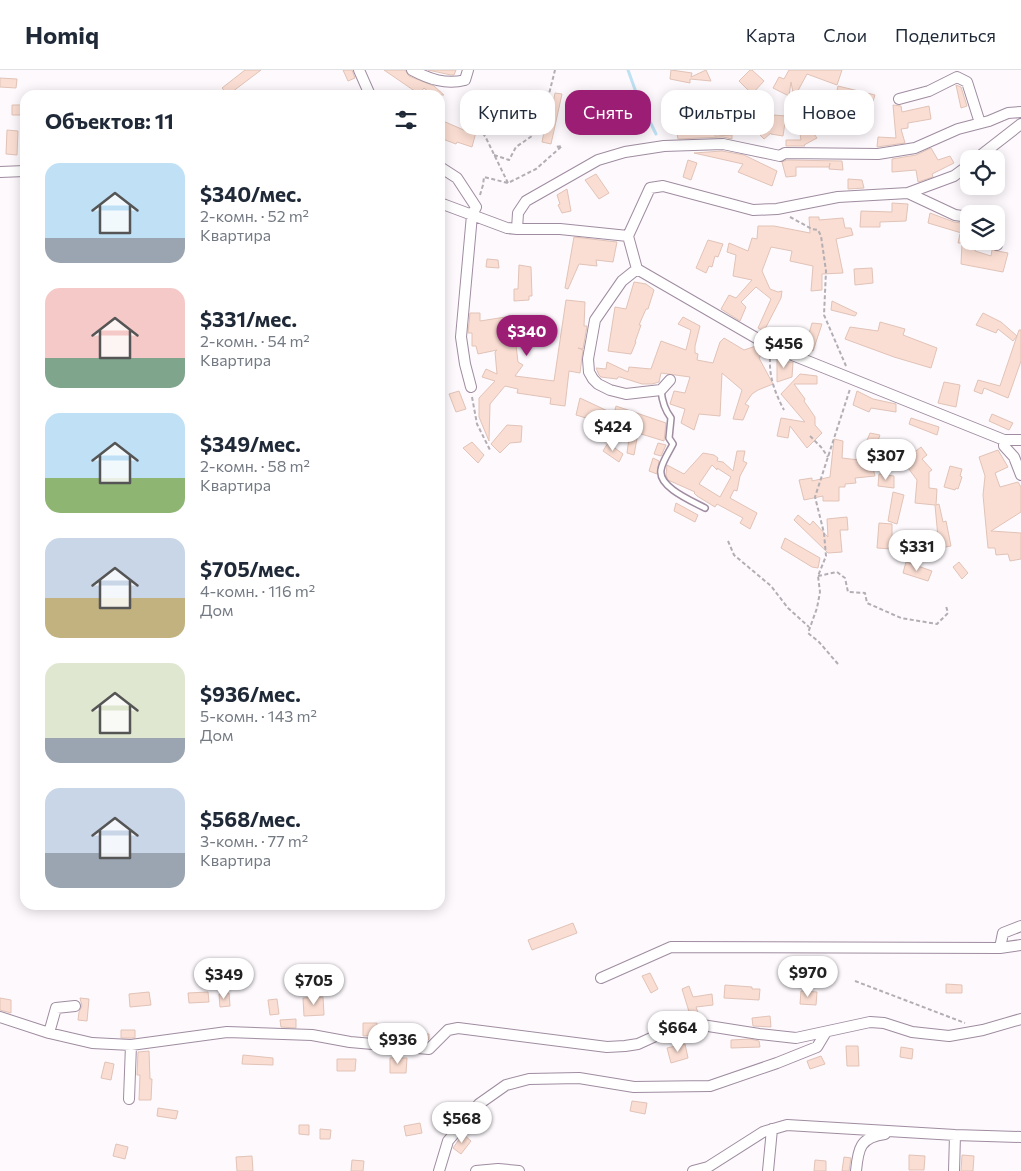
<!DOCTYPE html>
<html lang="ru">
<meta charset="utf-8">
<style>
:root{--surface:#fff;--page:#f2f2f3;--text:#1f2937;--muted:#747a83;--line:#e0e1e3;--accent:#9b1e74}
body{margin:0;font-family:Commissioner,sans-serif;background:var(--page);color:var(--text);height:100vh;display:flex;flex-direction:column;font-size:19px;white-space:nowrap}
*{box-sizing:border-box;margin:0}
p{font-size:16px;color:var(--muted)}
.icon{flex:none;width:28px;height:28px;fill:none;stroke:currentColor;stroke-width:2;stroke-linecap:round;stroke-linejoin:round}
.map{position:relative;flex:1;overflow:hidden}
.details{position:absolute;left:20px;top:20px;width:425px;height:820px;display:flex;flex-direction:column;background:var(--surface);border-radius:15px;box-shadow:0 2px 12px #0003}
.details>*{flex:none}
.hud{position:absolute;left:460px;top:20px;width:475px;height:45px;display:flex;gap:10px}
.controls{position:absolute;left:960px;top:80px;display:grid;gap:10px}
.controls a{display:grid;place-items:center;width:45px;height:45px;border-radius:10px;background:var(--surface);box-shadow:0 2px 12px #0003;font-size:25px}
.price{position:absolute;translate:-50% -42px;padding:0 11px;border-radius:18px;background:#fff;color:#222;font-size:16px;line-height:32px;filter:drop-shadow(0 1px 2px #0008)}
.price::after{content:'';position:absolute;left:50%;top:30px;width:15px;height:11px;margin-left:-8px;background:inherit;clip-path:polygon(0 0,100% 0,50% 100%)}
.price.selected{background:var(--accent);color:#fff}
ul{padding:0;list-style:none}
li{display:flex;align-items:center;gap:15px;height:125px;padding:0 25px}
li span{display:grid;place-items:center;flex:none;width:140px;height:100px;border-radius:15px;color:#555}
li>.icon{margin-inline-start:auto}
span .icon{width:60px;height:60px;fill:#fffc;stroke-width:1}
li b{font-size:21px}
h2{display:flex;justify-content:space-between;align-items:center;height:60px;padding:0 25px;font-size:21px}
.pill{padding:0 18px;border-radius:15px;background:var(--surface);box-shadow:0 2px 12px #0003;font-size:18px;line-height:45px}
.pill.selected{background:var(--accent);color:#fff}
header{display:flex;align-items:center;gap:30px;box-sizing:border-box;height:70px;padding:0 25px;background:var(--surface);border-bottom:1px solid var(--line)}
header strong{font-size:24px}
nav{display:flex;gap:28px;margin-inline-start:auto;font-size:18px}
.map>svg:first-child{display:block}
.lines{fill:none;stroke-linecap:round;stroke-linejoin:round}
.stream{stroke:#bee1f3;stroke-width:3}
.building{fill:#fbded3;stroke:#e1c3b7;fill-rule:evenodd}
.lane-casing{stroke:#9f8ca0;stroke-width:8}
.street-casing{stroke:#9f8ca0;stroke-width:12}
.path{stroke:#b3aeb3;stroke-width:2;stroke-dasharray:4 2.5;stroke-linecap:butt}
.lane{stroke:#fff;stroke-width:5}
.street{stroke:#fff;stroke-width:10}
</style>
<header>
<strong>Homiq</strong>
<nav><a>Карта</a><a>Слои</a><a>Поделиться</a></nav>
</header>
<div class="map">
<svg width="1021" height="1101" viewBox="0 0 1021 1101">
<rect width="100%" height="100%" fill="#fdf9fd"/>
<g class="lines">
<path class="stream" d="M628,0L637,25L656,64"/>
</g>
<path class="building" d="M245,0H261L228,25L222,18Z
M343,0H352L355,8L348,11Z
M384,0H405L409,6L434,16L444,25H432L424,18L419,24Z
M428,0H456L454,5H451Z
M671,0L692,3L691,7L706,0L711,11L690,9V13L670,9Z
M750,0H752L764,11L752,24L739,11Z
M789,0H842L837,15L807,4L794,28L791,12L789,26L773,18L779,7L784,9Z
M0,8L17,9L16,18L0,17Z
M956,15L961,17L967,36L961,38Z
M838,16L875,25L871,37H860V35L841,29L842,26L836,25Z
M555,23L562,24L551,74L542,72L544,62L547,63Z
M12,35H25V45H12Z
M893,35L901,36L902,42L929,36L931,49L908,53V58L901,59L905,73L877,77L878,67L896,68Z
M747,39L771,59L773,45L786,46L783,66L771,64V63L764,69L755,60L753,63L734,48L740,40L742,42Z
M796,39L817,68L804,75L805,76H786V70H801Z
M443,51L466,61L476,62L472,77L457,72L456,74L440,68V57Z
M7,60L18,61L17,85L6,84Z
M715,62V66L732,65V69L723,67L678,69L677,64Z
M931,78L938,90L950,86L954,93L932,104L933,107L918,112L916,100L892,102V89L916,85Z
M722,81L744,85L777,101L772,116L738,102L743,94L694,83Z
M688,90L697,93L691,110L683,107Z
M787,90L842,91L843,100L829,99L830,93L829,97H796V106L786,107L782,92Z
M596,104L609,123L599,129L585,110Z
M848,109L862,110L864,118L848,119Z
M567,119L571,141L562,143L558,135L560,134L557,125Z
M892,133L908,134L906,151L880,152V157H860L861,141L892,142Z
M930,143L954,152L968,154L965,164L928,153Z
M809,147H819V150L843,148L845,158H851L853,165L836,169L843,203L822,204V220L811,221L813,196L790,191L792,181L771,177L762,201L770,219L778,222L782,221L781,228L764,261L758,258L771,229L756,217L741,232L746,237L740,251L721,239L729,225L736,228L752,210L733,206L736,185L727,182L729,173L748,181L752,168L757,169L758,156H774L810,163Z
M960,164L969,166V171H977L975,181L991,186L992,180L1008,183L1003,202L961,194L962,173H958Z
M574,167L617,172L613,192L596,190L597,196L579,194L568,219L565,218Z
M708,170L723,174L718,187L715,186L712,197L709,196L706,203L696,198Z
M487,189L498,190L499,198L486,197Z
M519,195L531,197L532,226H529V230L514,231V219H518Z
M872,198L873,213L855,215L854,199Z
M634,212L646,214L654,220L648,239H646L639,255H641L635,272H636L631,284L608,281L615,237L626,239Z
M566,230L585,232L584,256H587L583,279L578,278L583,280L580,303L569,301L565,336L550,334L551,328L517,323L518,319L505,316L490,334L489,371L479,347V328L495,311L482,307L486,299L497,304L495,282L497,280L478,284L476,276H472V263H468L470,243H480V251L512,246L514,262H531L530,274L516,275L518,292L523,295L515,306L554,311Z
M832,231L857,243L855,246L831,240Z
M983,243L1001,252L1017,266L1013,271L998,259L996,263L976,255Z
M683,247L700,256L695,276V283L698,284L697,290L713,293L720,272L724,268L744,280L756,276L763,282L759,288L773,314L758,320L752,324L745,334L749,336L743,350L733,349L742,320L722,303L720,346L699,344L694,360L681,353L685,339L670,334L674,321L685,323L690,307L661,303L659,312L652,314H642L620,307H618L617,309L601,307L599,305L596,298L606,299L607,292L628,302L629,297L651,299L661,271L686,280L691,260L678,254Z
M880,252L905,259L903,265L937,278L931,298L894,287L845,269L850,257L878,261Z
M812,253L822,254L813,281L805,278Z
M1019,260H1021V291L1008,328L984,318L982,324L974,321L978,310L1000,316Z
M777,286L787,290V292H793L792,307L777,312Z
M800,304L817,306V314H794L805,329L804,331L815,347V355L822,363L807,378L790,356L788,368L777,366L781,348L805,352L781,324Z
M944,312L960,315L956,337L938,333Z
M459,321L466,339L456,342L449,324Z
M857,321L873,329L896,334V342L871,338L869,342L853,335Z
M580,328L614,344L616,336L666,353L664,371L638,363L634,385L627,383L630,361L576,345Z
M992,344L1013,353L1009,360L989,351Z
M911,348L939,357L937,365L909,354Z
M507,355L522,356L521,372L510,373L500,383L491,374Z
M870,363L880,365L871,390L875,406L855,408L856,413L845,414V417H839V431H823V426L804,430L799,410L812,408V411L830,407L834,369L843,371L842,388L859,390Z
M472,372L484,385L478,393L463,378Z
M608,373L623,384L619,392L603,381Z
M658,373L666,375L661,386L654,384Z
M905,377L912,384L921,377L927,385L922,389L932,400L929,402V418L937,419L936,435L939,434L943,452L946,451L951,476L939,478L935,435L915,433L917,410L903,391L900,394L894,388Z
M998,380L1008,397L995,403L1000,417L1018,412L1021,417V442L991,461L1021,463V489L1010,491L1008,484L996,485L995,478H988L983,425L985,406L979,387Z
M737,381H745L743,391L747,393L740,406L737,421L734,420L730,428L757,443L750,459L740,453L743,448L717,434L715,437L697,426L694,423L695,422L668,410L666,405L667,395L684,404L703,383L714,385L718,388L717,391L723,392L733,401ZM712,395L717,400V398L731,407L720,427L699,414Z
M653,388L659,391L657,404L649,401Z
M950,396L962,399L960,406L962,407L958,419L956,418L955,420L944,417Z
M879,404L894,406V418L878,416Z
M893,422L904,425L897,454L888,451Z
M676,433L698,445L695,452L674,441Z
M798,445L810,455L813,451L828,467L827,449L847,447L848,460H840L842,482L828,483L794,450Z
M879,453L892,454V479L877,478Z
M785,468L820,488L818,498L812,497L781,478Z
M906,492L932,501L928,511L903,503Z
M959,492L968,503L962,509L953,497Z
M573,853L577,863L532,880L528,870Z
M650,903L658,919L651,923L642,906Z
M946,914L962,915V923H946Z
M725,915L752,917V919H760L759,930L724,928Z
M689,916L693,927L712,924L713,935L696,937L700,948H691L682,919Z
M801,921L817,922L816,935L800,934Z
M149,922L151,935L130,937L129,924Z
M208,922L209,932L189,933L188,923Z
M229,923L230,936L220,937L219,924Z
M323,927L324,945L304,946L303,928Z
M0,928L11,930V943L0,940Z
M80,928L89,929L87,951L78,950L79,942L82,936Z
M277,929L279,944L270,945L268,930Z
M770,946L771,957L753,956L752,948Z
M296,949V958L281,957L280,950Z
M363,953H377L378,965L363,966Z
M121,960H135V968H121Z
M379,963L429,964V969L426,972L379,968Z
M750,969L759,971L760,977L731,978V970Z
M685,974L688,988L671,993L667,978Z
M846,976H858L859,996H847Z
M901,977L913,979L912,989L900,987Z
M149,981L150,1009H152L151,1030H139L140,1005H137L138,982Z
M243,985L273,988V995L242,994Z
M821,986L825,994L810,999L807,991Z
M390,988H407L406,1003H390Z
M337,989H356L355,1001H337Z
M105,992L114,994L111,1010L101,1008Z
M632,1031L647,1033L645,1044L630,1041Z
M158,1038L178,1041L176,1049L157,1046Z
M420,1053L422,1063L406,1066L404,1056Z
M299,1055H309V1065L299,1064Z
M320,1059L331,1060L330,1069H320Z
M463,1064L471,1071L461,1084L453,1078Z
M116,1074L128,1077L125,1089L113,1086Z
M909,1085L925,1086L924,1100H909Z
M962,1085L974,1086L973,1101H961Z
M252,1086L253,1101H237L236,1087Z
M844,1087L851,1088L849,1101H842Z
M352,1090L364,1091L363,1101H351Z
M815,1090L826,1091V1101H814Z"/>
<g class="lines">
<defs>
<path id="lane" d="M661,320C662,331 664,339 671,348L669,368L673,374C669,382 662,392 661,400C658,417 692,431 705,438"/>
<path id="street" d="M359,0L370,25
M412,0C429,9 446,15 465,10L468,0
M899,29L929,21L957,7L967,12L980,53
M976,89L1021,54
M969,95L954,106L908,123L838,127L777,139L753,140L663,116L650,118L628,166L637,199L770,276L1004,370H1021
M440,97L457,108L476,137L472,145L461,267L465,294L471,317
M0,102L25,101
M908,123L955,145L969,147
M440,133L507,158L517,159H560L628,166
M517,159L518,143L526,131L598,90L625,82L664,76L723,74L780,86L785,83L878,84L915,78L958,59L989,51L1008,43L1021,42
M995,171L997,175
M637,199L622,211L595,250L588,289L589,302L593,309L598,314L610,320L626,324L661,320L670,310
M1004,370V376L1014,387L1021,405
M1000,878L1003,863L1021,856
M601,908L671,877L1000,878L1021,875
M0,947L49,963L92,973L131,975L227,962L312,965L350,972L429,979L448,960L458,958L607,977L625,976L638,974L673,958L688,955H702L759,964L796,968L870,952L884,953L912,962L949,966L983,960L1021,949
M49,963L56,938L75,936
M129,1029L131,975
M439,1101L448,1071L479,1034L506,1015L529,1009L579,1008L634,1017L710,1016L777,993L817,977L826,962
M476,1101L498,1099L519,1101
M693,1101L708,1097L763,1062L787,1055L955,1065L1021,1067
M768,1101L772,1059
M856,1101C858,1079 860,1067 885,1064
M954,1101L955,1065"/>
</defs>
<use href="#lane" class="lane-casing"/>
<use href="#street" class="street-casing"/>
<path class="path" d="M469,41L486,68L508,113
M494,85L509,90L516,77L532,66L543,48L555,0
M480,125L483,115L484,107L508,113L536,99L562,76L555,77
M790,147L812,159L818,160L821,166L826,201L824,245L846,296
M770,288C769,307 775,323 784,340
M472,327L477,354L490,380
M810,366L821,377L828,387
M728,471L734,485L771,516L788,538L809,557
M818,506L837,502L845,508L848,522L865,523L867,533L901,548L937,554L948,543L946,536
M838,594L819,572L808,563L817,538L820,522L818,506L826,486L824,463L815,427L850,319
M855,911L965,953"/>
<use href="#lane" class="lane"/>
<use href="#street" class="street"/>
</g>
</svg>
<div class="controls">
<a><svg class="icon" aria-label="locate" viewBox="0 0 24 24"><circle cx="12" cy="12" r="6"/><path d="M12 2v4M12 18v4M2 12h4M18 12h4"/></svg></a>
<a><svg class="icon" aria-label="layers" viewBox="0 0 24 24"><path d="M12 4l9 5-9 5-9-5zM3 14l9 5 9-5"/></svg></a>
</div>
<b class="price selected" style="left:527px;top:287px">$340</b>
<b class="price" style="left:784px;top:299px">$456</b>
<b class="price" style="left:613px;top:382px">$424</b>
<b class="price" style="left:886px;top:411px">$307</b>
<b class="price" style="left:917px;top:502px">$331</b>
<b class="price" style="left:808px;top:928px">$970</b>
<b class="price" style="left:224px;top:930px">$349</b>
<b class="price" style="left:314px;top:936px">$705</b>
<b class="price" style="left:678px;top:983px">$664</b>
<b class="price" style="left:398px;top:995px">$936</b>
<b class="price" style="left:462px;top:1074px">$568</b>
<div class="hud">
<a class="pill">Купить</a>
<a class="pill selected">Снять</a>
<a class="pill">Фильтры</a>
<a class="pill">Новое</a>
</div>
<section class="details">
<h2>Объектов: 11<svg class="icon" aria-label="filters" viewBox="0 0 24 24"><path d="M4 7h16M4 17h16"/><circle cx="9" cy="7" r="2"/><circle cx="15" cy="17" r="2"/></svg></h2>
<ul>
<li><span style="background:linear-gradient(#bfe0f5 75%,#9aa5b1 0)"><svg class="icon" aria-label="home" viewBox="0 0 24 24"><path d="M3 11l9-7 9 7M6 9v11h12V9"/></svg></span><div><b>$340/мес.</b><p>2-комн. · 52 m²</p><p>Квартира</p></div></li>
<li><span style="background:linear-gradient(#f6c9c9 70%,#7fa58c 0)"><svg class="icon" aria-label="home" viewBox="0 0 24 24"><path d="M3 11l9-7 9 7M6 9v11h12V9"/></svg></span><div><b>$331/мес.</b><p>2-комн. · 54 m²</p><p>Квартира</p></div></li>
<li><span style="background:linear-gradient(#bfe0f5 65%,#8fb573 0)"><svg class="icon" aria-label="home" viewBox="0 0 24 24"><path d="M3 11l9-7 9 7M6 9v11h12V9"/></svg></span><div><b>$349/мес.</b><p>2-комн. · 58 m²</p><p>Квартира</p></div></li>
<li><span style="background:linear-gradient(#c9d6e8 60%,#c2b280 0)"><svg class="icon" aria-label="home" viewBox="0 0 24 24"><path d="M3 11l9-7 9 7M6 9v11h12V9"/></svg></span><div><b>$705/мес.</b><p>4-комн. · 116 m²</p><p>Дом</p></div></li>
<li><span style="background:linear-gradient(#dfe7d0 75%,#9aa5b1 0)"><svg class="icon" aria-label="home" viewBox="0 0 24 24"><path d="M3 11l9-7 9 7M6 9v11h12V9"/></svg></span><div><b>$936/мес.</b><p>5-комн. · 143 m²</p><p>Дом</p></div></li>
<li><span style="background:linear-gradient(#c9d6e8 65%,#9aa5b1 0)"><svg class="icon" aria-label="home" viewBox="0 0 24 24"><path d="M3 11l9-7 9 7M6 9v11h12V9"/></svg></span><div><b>$568/мес.</b><p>3-комн. · 77 m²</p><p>Квартира</p></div></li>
</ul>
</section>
</div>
